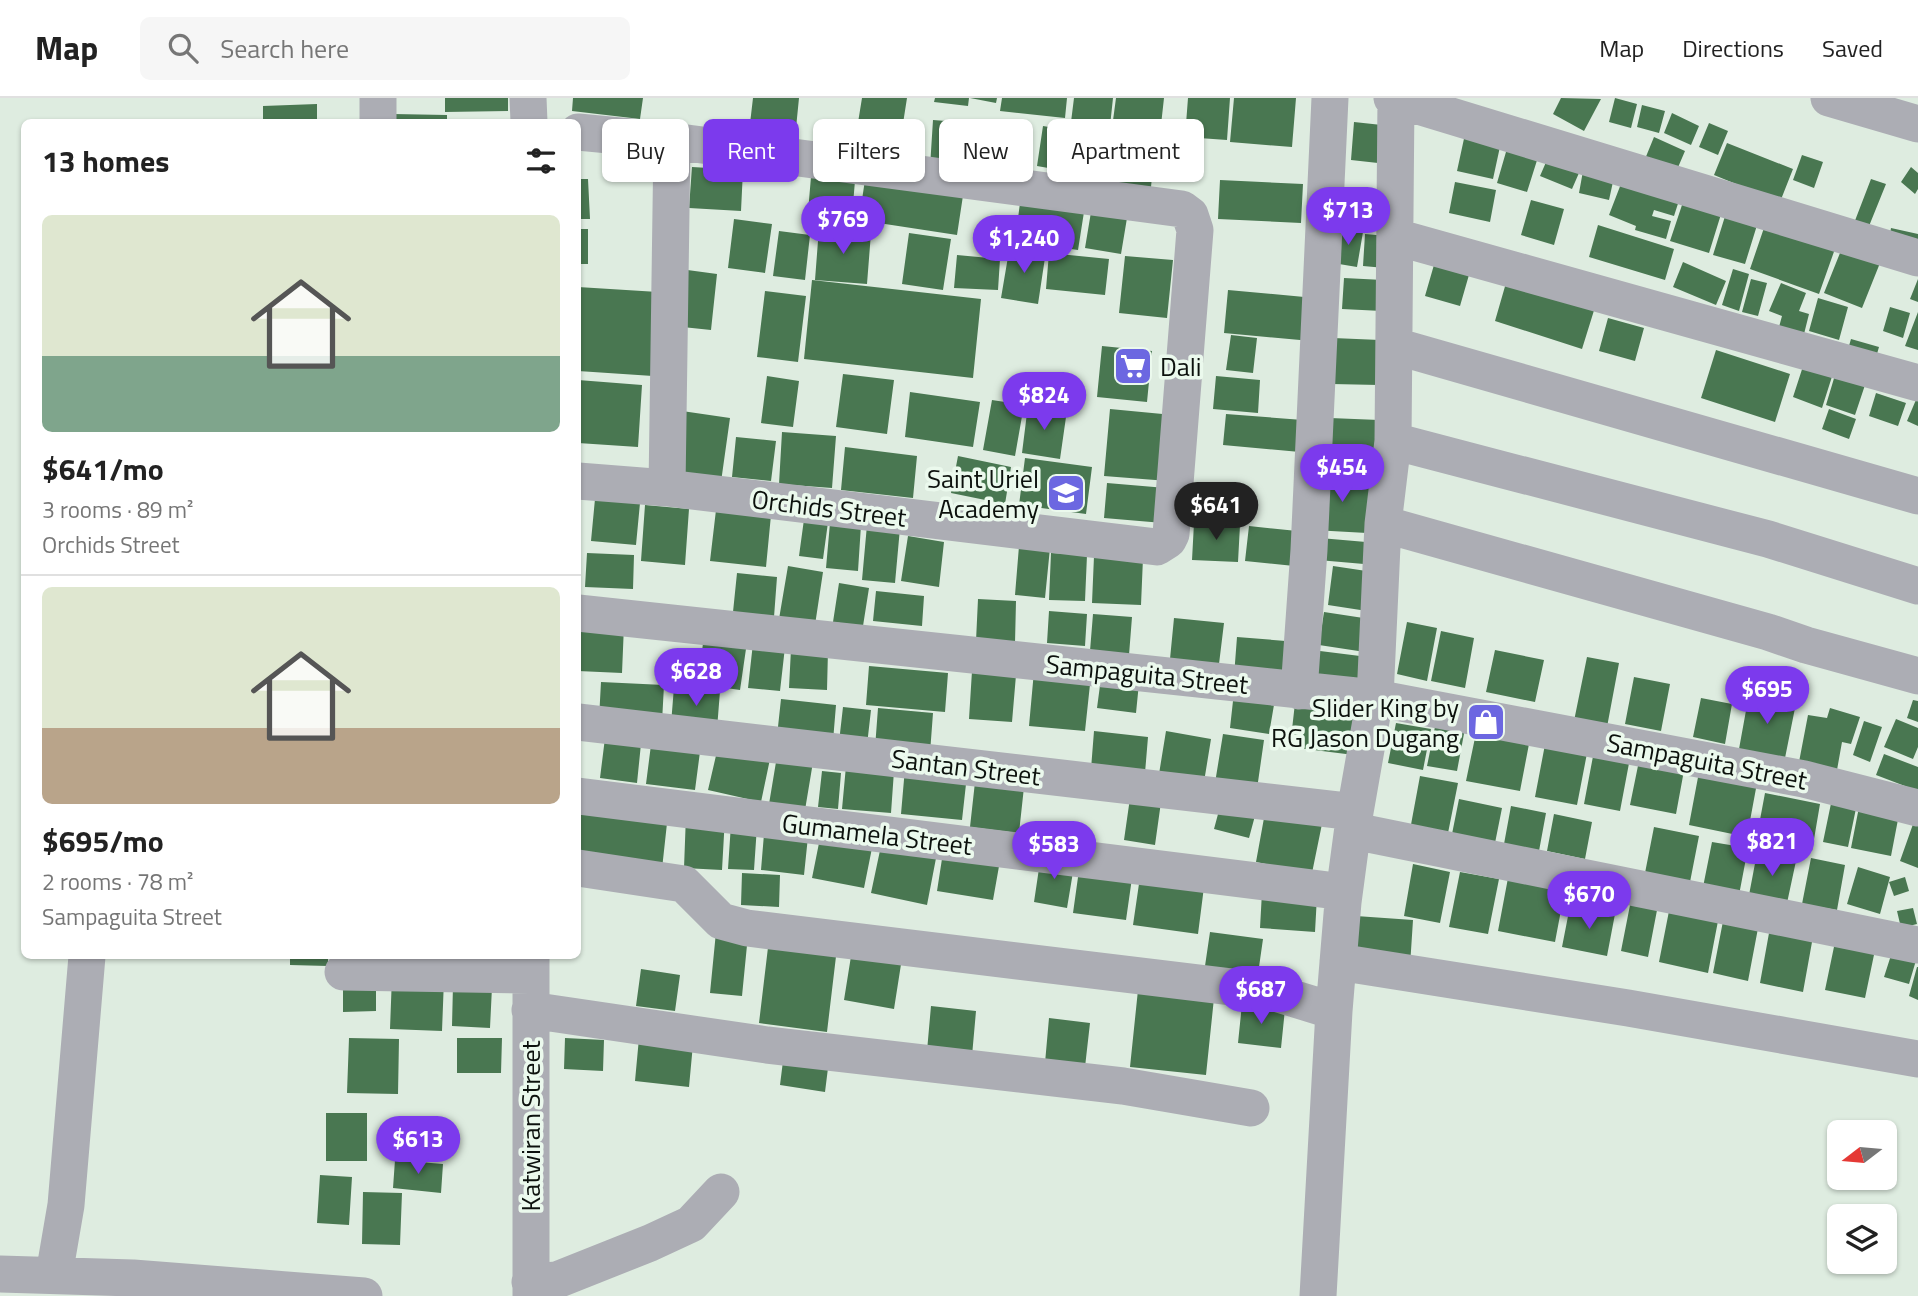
<!DOCTYPE html>
<meta charset="utf-8">
<style>
:root{--surface:#fff;--page:#f6f6f6;--text:#222;--muted:#767676;--line:#e0e0e0;--accent:#7c3aed}
body{margin:0;font-family:"Titillium Web",sans-serif;background:var(--page);color:var(--text);height:100vh;display:flex;flex-direction:column;font-size:26px;white-space:nowrap}
*{box-sizing:border-box;margin:0}
p{font-size:23px;color:var(--muted)}
.icon{flex:none;width:38px;height:38px;fill:none;stroke:currentColor;stroke-width:2;stroke-linecap:round;stroke-linejoin:round}
.map{position:relative;flex:1;overflow:hidden}
.sheet{position:absolute;left:21px;top:21px;width:560px;height:840px;display:flex;flex-direction:column;background:var(--surface);border-radius:10px;box-shadow:0 2px 5px #0004}
.sheet>*{flex:none}
.hud{position:absolute;left:602px;top:21px;width:665px;height:63px;display:flex;gap:14px}
.needle{width:46px;rotate:254deg}
.buttons{position:absolute;left:1827px;top:1022px;display:grid;gap:14px}
.buttons a{display:grid;place-items:center;width:70px;height:70px;border-radius:10px;background:var(--surface);box-shadow:0 2px 5px #0004;font-size:35px}
.price{position:absolute;translate:-50% -60px;padding:0 16px;border-radius:24px;background:var(--accent);color:#fff;font-size:23px;line-height:46px;filter:drop-shadow(0 2px 4px #0008)}
.price::after{content:'';position:absolute;left:50%;top:42px;width:21px;height:16px;margin-left:-10px;background:inherit;clip-path:polygon(0 0,100% 0,50% 100%)}
.price.on{background:#222;color:#fff}
ul{padding:0;list-style:none}
li{display:grid;align-content:center;gap:14px;height:371px;padding:0 21px}
li+li{border-top:2px solid var(--line)}
li span{display:grid;place-items:center;height:217px;border-radius:10px;color:#555}
li>.icon{margin-inline-start:auto}
span .icon{width:126px;height:126px;fill:#fffc;stroke-width:1}
li b{font-size:30px}
h2{display:flex;justify-content:space-between;align-items:center;height:84px;padding:0 21px;font-size:30px}
.tag{padding:0 24px;border-radius:10px;background:var(--surface);box-shadow:0 2px 5px #0004;font-size:24px;line-height:63px}
.tag.on{background:var(--accent);color:#fff}
header{display:flex;align-items:center;gap:42px;box-sizing:border-box;height:98px;padding:0 35px;background:var(--surface);border-bottom:2px solid var(--line)}
header strong{font-size:33px}
nav{display:flex;gap:38px;margin-inline-start:auto;font-size:24px}
.search{width:490px;height:63px;background:var(--page);display:flex;align-items:center;gap:18px;box-sizing:border-box;padding:0 24px;border-radius:10px;color:var(--muted);font-size:26px}
.map>svg:first-child{display:block}
.building{fill:#497751}
.lines{fill:none;stroke-linecap:round;stroke-linejoin:round}
.minor{stroke:#acadb4;stroke-width:37}
.labels{text-anchor:middle;dominant-baseline:central;stroke-width:7;stroke-linejoin:round;paint-order:stroke}
.poi-label{font-size:26px;fill:#0c110d;stroke:#ebf9ed;text-anchor:end}
.street-label{font-size:26px;fill:#0c110d;stroke:#ebf9ed}
</style>
<header>
<strong>Map</strong>
<div class="search"><svg class="icon" aria-label="search" viewBox="0 0 24 24"><circle cx="10" cy="10" r="6"/><path d="M15 15l6 6"/></svg>Search here</div>
<nav><a>Map</a><a>Directions</a><a>Saved</a></nav>
</header>
<div class="map">
<svg width="1918" height="1198" viewBox="0 0 1918 1198">
<rect width="100%" height="100%" fill="#deece0"/>
<path class="building" d="M445,0H508V13L445,14Z
M573,0H643L640,21L572,13Z
M753,0H799L795,40L749,34Z
M862,0H907L899,51L855,43Z
M935,0H969L968,8L934,4Z
M970,0H997L996,5Z
M1002,0H1067L1065,20L1000,13Z
M1074,0H1113L1110,28L1071,24Z
M1116,0H1164L1160,36L1112,30Z
M1188,0H1230L1227,42L1185,39Z
M1234,0H1296L1292,49L1230,44Z
M1561,0L1601,1L1584,33L1553,16Z
M1615,0L1637,6L1631,30L1609,24Z
M317,6V24H263V8Z
M1642,7L1665,13L1659,35L1637,29Z
M1672,15L1699,28L1691,47L1664,35Z
M393,16L447,17V24H393Z
M933,22L985,26L982,73L930,69Z
M1354,24L1391,28L1387,66L1351,62Z
M1709,25L1728,33L1718,57L1699,49Z
M1043,28L1078,34L1071,74L1037,68Z
M1465,36L1501,44L1493,81L1457,73Z
M1654,39L1685,53L1676,74L1645,61Z
M1100,42L1155,48L1151,89L1096,82Z
M1727,45L1793,71L1780,104L1714,77Z
M1508,47L1539,56L1527,94L1497,85Z
M1550,55L1582,68L1572,91L1540,78Z
M1802,57L1823,64L1814,90L1793,82Z
M1585,62L1616,70L1609,102L1579,95Z
M812,67L856,71L852,118L808,114Z
M692,69L743,72L741,113L689,110Z
M1911,69L1918,75V91L1915,96L1901,84Z
M866,75L964,91L957,137L859,122Z
M1624,78L1683,90L1674,118L1654,112L1652,118L1671,123L1666,141L1635,132L1636,128L1609,117Z
M578,81H588L590,121H578Z
M1871,81L1886,86L1865,138L1851,133Z
M1220,82L1303,86L1301,125L1218,121Z
M1455,84L1496,92L1490,124L1449,115Z
M1338,98L1391,106L1387,133L1335,126Z
M1684,101L1722,113L1709,155L1670,143Z
M1531,102L1564,111L1554,147L1521,137Z
M1020,105L1084,114L1078,152L1015,143Z
M1092,108L1128,114L1121,156L1085,150Z
M1726,115L1758,124L1745,166L1713,157Z
M734,121L772,126L765,175L728,170Z
M1766,124L1836,148L1819,196L1750,171Z
M1598,127L1674,151L1665,182L1589,159Z
M819,130L871,135L867,186L815,182Z
M1338,130L1363,134L1357,169L1333,165Z
M1891,130L1918,136V148L1889,142Z
M578,131H588V166H578Z
M779,133L810,137L805,182L773,178Z
M909,135L951,141L943,192L902,186Z
M1365,136L1388,138L1385,170L1363,168Z
M1010,147L1046,153L1038,206L1001,200Z
M1842,150L1880,165L1862,210L1824,195Z
M1438,153L1473,163L1460,208L1425,198Z
M1049,155L1109,161L1105,197L1046,191Z
M957,157L1000,161L998,192L954,190Z
M1125,158L1173,162L1167,220L1119,215Z
M1683,164L1726,183L1716,207L1673,189Z
M680,171L717,176L711,232L673,228Z
M1733,171L1749,176L1739,213L1722,207Z
M1508,178L1596,206L1582,251L1495,223Z
M1344,180L1383,182L1382,213L1342,211Z
M1751,181L1767,185L1758,218L1742,214Z
M1918,181V204L1910,201Z
M812,182L981,201L973,280L804,261Z
M1781,185L1806,195L1799,213L1809,216L1804,236L1779,229L1782,218L1769,213Z
M578,189L658,194L653,278L578,273Z
M1228,192L1315,200L1311,243L1224,235Z
M765,193L806,198L798,264L757,259Z
M1818,200L1848,209L1839,242L1809,233Z
M1890,209L1910,215L1903,240L1883,233Z
M1918,214V252L1905,248Z
M1608,220L1644,230L1635,263L1599,253Z
M1231,237L1257,240L1253,275L1226,272Z
M1333,240L1380,242L1379,287L1332,286Z
M1851,241L1879,249L1874,266L1846,258Z
M1102,248L1152,253L1147,304L1097,299Z
M1716,252L1790,276L1775,324L1701,300Z
M1807,256L1836,266L1822,310L1793,299Z
M843,276L894,282L887,336L836,329Z
M1835,277L1865,287L1855,317L1826,307Z
M767,278L799,283L793,329L761,325Z
M1216,278L1260,282L1258,315L1213,311Z
M578,282L642,287L638,349L578,345Z
M910,294L980,304L973,349L905,339Z
M1876,295L1906,305L1898,328L1869,318Z
M1918,297V328L1907,323Z
M992,302L1024,307L1015,358L983,352Z
M1028,307L1067,312L1060,361L1022,355Z
M1110,311L1173,317L1168,383L1104,378Z
M1829,311L1856,321L1849,341L1822,331Z
M682,313L730,320L721,384L673,377Z
M1226,316L1303,322L1300,354L1223,347Z
M1330,320L1379,322L1377,364L1328,362Z
M782,334L836,338L832,390L779,386Z
M736,339L776,343L771,383L732,379Z
M845,349L917,358L913,400L841,392Z
M958,358L1011,369L1005,406L951,395Z
M1025,360L1092,369L1086,416L1019,407Z
M1316,378L1370,381L1367,435L1313,432Z
M1107,385L1166,390L1163,425L1104,420Z
M1202,385L1247,391L1244,423L1198,418Z
M595,401L640,405L636,447L591,443Z
M645,407L689,411L685,467L641,463Z
M716,412L771,417L766,469L710,463Z
M805,414L829,417L823,461L799,458Z
M830,425L861,427L858,473L826,470Z
M1194,425L1240,427L1238,464L1192,462Z
M867,427L900,430L895,485L862,482Z
M1249,428L1307,434L1304,469L1245,463Z
M908,438L944,444L939,489L901,483Z
M1320,440L1366,444L1364,466L1318,462Z
M1019,448L1050,450L1045,500L1015,497Z
M587,455L634,457L633,491L585,489Z
M1051,455L1087,457L1085,503L1049,502Z
M1094,458L1143,460L1141,507L1092,505Z
M788,468L823,474L815,527L779,521Z
M1333,468L1373,474L1367,513L1328,507Z
M737,475L777,479L774,519L733,514Z
M839,485L869,490L863,528L833,524Z
M876,493L924,498L922,528L873,523Z
M978,501L1016,503L1015,545L976,543Z
M1049,513L1087,516L1085,548L1047,545Z
M1324,514L1370,521L1365,554L1319,547Z
M1093,516L1132,519L1129,557L1090,553Z
M1174,520L1224,525L1219,566L1170,561Z
M1407,524L1437,530L1427,583L1397,576Z
M578,525L624,527L622,575L578,573Z
M1441,533L1474,540L1465,590L1431,583Z
M704,537L747,544L740,592L698,586Z
M1237,539L1298,544L1295,583L1234,578Z
M753,545L785,549L780,593L748,590Z
M791,551L828,552L827,592L789,590Z
M1312,552L1368,559L1364,589L1309,582Z
M1495,552L1544,562L1535,604L1486,594Z
M1587,559L1619,565L1607,629L1574,623Z
M869,568L948,575L945,614L866,607Z
M972,573L1016,577L1012,624L969,621Z
M1034,573L1091,577L1085,633L1029,628Z
M1634,579L1670,586L1661,633L1625,626Z
M1101,580L1139,585L1136,615L1097,610Z
M601,584L664,587L662,624L599,621Z
M674,589L720,593L717,631L671,626Z
M1234,594L1275,601L1269,636L1230,630Z
M1749,596L1796,605L1785,660L1739,651Z
M1701,600L1732,606L1725,646L1693,639Z
M781,601L836,607L833,643L777,638Z
M1913,602L1918,603V624L1907,620Z
M1295,605L1359,614L1354,657L1290,649Z
M843,609L871,612L867,647L839,644Z
M878,610L933,615L930,655L875,650Z
M1830,610L1860,619L1851,646L1842,644L1837,672L1799,664L1808,617L1827,620Z
M1437,619L1466,625L1457,673L1427,668Z
M1896,621L1918,630V649L1913,661L1884,649Z
M1864,623L1882,629L1870,664L1853,657Z
M1396,625L1431,631L1423,672L1388,665Z
M606,632L642,636L637,685L600,680Z
M1094,633L1148,639L1145,675L1091,671Z
M1166,633L1211,641L1204,684L1159,676Z
M1476,635L1529,646L1520,693L1466,683Z
M1223,636L1264,642L1257,691L1215,685Z
M1547,636L1589,645L1577,707L1535,699Z
M652,639L701,646L695,692L646,686Z
M718,649L770,661L761,704L708,692Z
M778,652L814,658L805,712L769,706Z
M1594,653L1630,660L1620,713L1584,706Z
M1884,656L1918,669V693L1876,677Z
M1640,658L1685,667L1676,716L1630,707Z
M846,668L894,673L891,715L842,711Z
M905,670L967,677L962,722L901,716Z
M822,673L841,675L838,711L818,709Z
M1699,674L1757,685L1747,739L1689,727Z
M1420,678L1458,685L1447,740L1410,732Z
M975,684L1024,689L1019,735L970,729Z
M1834,691L1859,696L1848,749L1823,744Z
M1765,695L1820,706L1812,753L1756,743Z
M1130,700L1161,704L1155,747L1124,742Z
M1459,701L1502,710L1495,745L1452,736Z
M1860,704L1900,711L1891,758L1851,750Z
M1221,705L1256,714L1249,740L1214,731Z
M581,707L668,716L662,771L578,762Z
M1511,708L1546,715L1539,753L1504,746Z
M1266,709L1323,721L1312,775L1256,764Z
M1918,712V770L1900,763Z
M1554,716L1592,724L1585,761L1547,753Z
M686,717L725,719L722,772L684,770Z
M765,724L809,729L804,777L761,772Z
M731,726L757,728L754,772L728,771Z
M1654,729L1699,738L1690,784L1645,775Z
M822,730L874,740L864,790L812,780Z
M882,743L937,755L927,807L871,795Z
M1712,744L1748,750L1739,797L1703,789Z
M944,748L1001,757L993,802L937,793Z
M1757,755L1796,763L1787,805L1749,797Z
M1041,757L1075,762L1067,810L1034,804Z
M1811,760L1845,767L1837,812L1802,806Z
M1080,765L1133,773L1126,822L1073,815Z
M1413,766L1450,774L1440,825L1404,818Z
M1858,769L1890,779L1880,816L1847,806Z
M1141,772L1205,781L1198,836L1133,827Z
M1460,774L1499,781L1488,836L1449,829Z
M742,775L780,777L779,809L741,807Z
M1905,779L1909,793L1894,798L1889,784Z
M1508,780L1565,791L1555,844L1498,833Z
M1262,794L1317,798L1315,834L1260,830Z
M1631,802L1658,807L1648,859L1621,853Z
M1570,808L1615,816L1607,858L1562,849Z
M1913,810L1917,826L1901,830L1897,813Z
M1669,813L1718,823L1708,875L1659,864Z
M1356,818L1413,822L1410,868L1353,864Z
M1724,818L1759,825L1748,883L1713,875Z
M1771,824L1814,833L1803,894L1760,885Z
M716,834L748,837L742,898L710,895Z
M1210,834L1263,841L1258,876L1205,868Z
M769,841L837,850L827,934L759,925Z
M1835,844L1875,852L1865,900L1825,892Z
M1893,851L1917,859L1909,886L1884,879Z
M852,852L902,860L894,911L844,902Z
M290,858H328V868L290,867Z
M1917,869H1918V902L1909,898Z
M641,871L680,877L675,913L636,908Z
M376,878V913L343,914V879Z
M392,878L444,881L442,933L390,931Z
M453,887L492,889L490,930L452,928Z
M1138,892L1214,900L1206,977L1130,969Z
M1242,906L1285,911L1281,950L1238,945Z
M931,908L976,913L972,958L927,953Z
M1049,920L1090,925L1085,969L1045,965Z
M349,940L399,941L398,996L347,995Z
M457,940H502L501,975H457Z
M565,940L604,942L603,973L564,971Z
M639,940L693,946L689,989L635,983Z
M783,963L828,970L825,994L780,987Z
M326,1015H367V1063H326Z
M395,1062L443,1066L441,1095L393,1090Z
M320,1077L352,1079L349,1127L317,1125Z
M363,1094L402,1095L400,1147L362,1146Z"/>
<g class="lines">
<path class="minor" d="M378,0V24
M528,0L529,24
M1392,0L1918,160
M1829,0L1918,26
M578,34L672,43L1182,111L1190,117L1195,132L1171,436L1168,442L1157,449L667,390L578,383
M1396,139L1918,285
M1395,248L1918,398
M1393,343L1768,441L1918,488
M667,390L672,43
M1383,426L1768,534L1806,547L1918,578
M578,515L1375,600L1804,681L1918,710
M1299,593L1309,452L1330,0
M578,624L1355,714
M578,698L1344,794
M1354,733L1918,847
M578,770L684,786L721,823L747,830L1272,894L1334,913
M1338,864L1628,910L1918,961
M343,874L530,877
M530,912L767,947L1123,988L1251,1010
M0,1176L133,1180L364,1198
M54,1177L66,1107L87,858
M530,1184L557,1182L650,1145L691,1126L721,1094
M531,1198V858
M1318,1198L1334,913L1343,804L1355,714L1375,600L1383,426L1393,343L1396,0"/>
</g>
<defs>
<symbol id="supermarket-square" viewBox="-11 -11 22 22"><rect x="-9" y="-9" width="18" height="18" rx="4" fill="#6c67e1" stroke="#ebf9ed"/><path d="M-6-5.5h2.5l.6 2H6L4.5 2H-2.5L-4.4-4H-6ZM-1.5 3.2a1.3 1.3 0 1 0 .1 0ZM3 3.2a1.3 1.3 0 1 0 .1 0Z" fill="#fff"/></symbol>
<symbol id="school-square" viewBox="-11 -11 22 22"><rect x="-9" y="-9" width="18" height="18" rx="4" fill="#6c67e1" stroke="#ebf9ed"/><path d="M0-5L7-2L0 1L-7-2ZM-4 1L0 2.5L4 1V4Q0 6-4 4Z" fill="#fff"/></symbol>
<symbol id="shop-square" viewBox="-11 -11 22 22"><rect x="-9" y="-9" width="18" height="18" rx="4" fill="#6c67e1" stroke="#ebf9ed"/><path d="M-5-2.5h2.3a2.7 3.5 0 0 1 5.4 0H5L5.5 6h-11ZM-1.5-2.5h3a1.5 2.3 0 0 0-3 0Z" fill="#fff"/></symbol>
</defs>
<g fill-rule="evenodd">
<use href="#supermarket-square" x="1111" y="246" width="44" height="44"/>
<use href="#school-square" x="1044" y="373" width="44" height="44"/>
<use href="#shop-square" x="1464" y="602" width="44" height="44"/>
</g>
<g class="labels">
<g class="poi-label">
<text x="1160" y="268" text-anchor="start">Dali</text>
<text x="1039" y="380">Saint Uriel<tspan x="1039" dy="30">Academy</tspan></text>
<text x="1459" y="609">Slider King by<tspan x="1459" dy="30">RG Jason Dugang</tspan></text>
</g>
<g class="street-label">
<text transform="translate(829 410) rotate(7)">Orchids Street</text>
<text transform="translate(1147 576) rotate(6)">Sampaguita Street</text>
<text transform="translate(1707 663) rotate(11)">Sampaguita Street</text>
<text transform="translate(966 669) rotate(7)">Santan Street</text>
<text transform="translate(877 736) rotate(7)">Gumamela Street</text>
<text transform="translate(530 1028) rotate(-90)">Katwiran Street</text>
</g>
</g>
</svg>
<div class="buttons">
<a><svg class="needle" viewBox="-14 -14 28 28"><path d="M0-13l5 13h-10z" fill="#e53935"/><path d="M0 13l5-13h-10z" fill="#767676"/></svg></a>
<a><svg class="icon" aria-label="layers" viewBox="0 0 24 24"><path d="M12 4l9 5-9 5-9-5zM3 14l9 5 9-5"/></svg></a>
</div>
<b class="price" style="left:1348px;top:149px">$713</b>
<b class="price" style="left:843px;top:158px">$769</b>
<b class="price" style="left:1024px;top:177px">$1,240</b>
<b class="price" style="left:1044px;top:334px">$824</b>
<b class="price" style="left:1342px;top:406px">$454</b>
<b class="price on" style="left:1216px;top:444px">$641</b>
<b class="price" style="left:696px;top:610px">$628</b>
<b class="price" style="left:1767px;top:628px">$695</b>
<b class="price" style="left:1772px;top:780px">$821</b>
<b class="price" style="left:1054px;top:783px">$583</b>
<b class="price" style="left:1589px;top:833px">$670</b>
<b class="price" style="left:1261px;top:928px">$687</b>
<b class="price" style="left:418px;top:1078px">$613</b>
<div class="hud">
<a class="tag">Buy</a>
<a class="tag on">Rent</a>
<a class="tag">Filters</a>
<a class="tag">New</a>
<a class="tag">Apartment</a>
</div>
<section class="sheet">
<h2>13 homes<svg class="icon" aria-label="filters" viewBox="0 0 24 24"><path d="M4 7h16M4 17h16"/><circle cx="9" cy="7" r="2"/><circle cx="15" cy="17" r="2"/></svg></h2>
<ul>
<li><span style="background:linear-gradient(#dfe7d0 65%,#7fa58c 0)"><svg class="icon" aria-label="home" viewBox="0 0 24 24"><path d="M3 11l9-7 9 7M6 9v11h12V9"/></svg></span><div><b>$641/mo</b><p>3 rooms · 89 m²</p><p>Orchids Street</p></div></li>
<li><span style="background:linear-gradient(#dfe7d0 65%,#b9a48a 0)"><svg class="icon" aria-label="home" viewBox="0 0 24 24"><path d="M3 11l9-7 9 7M6 9v11h12V9"/></svg></span><div><b>$695/mo</b><p>2 rooms · 78 m²</p><p>Sampaguita Street</p></div></li>
</ul>
</section>
</div>
